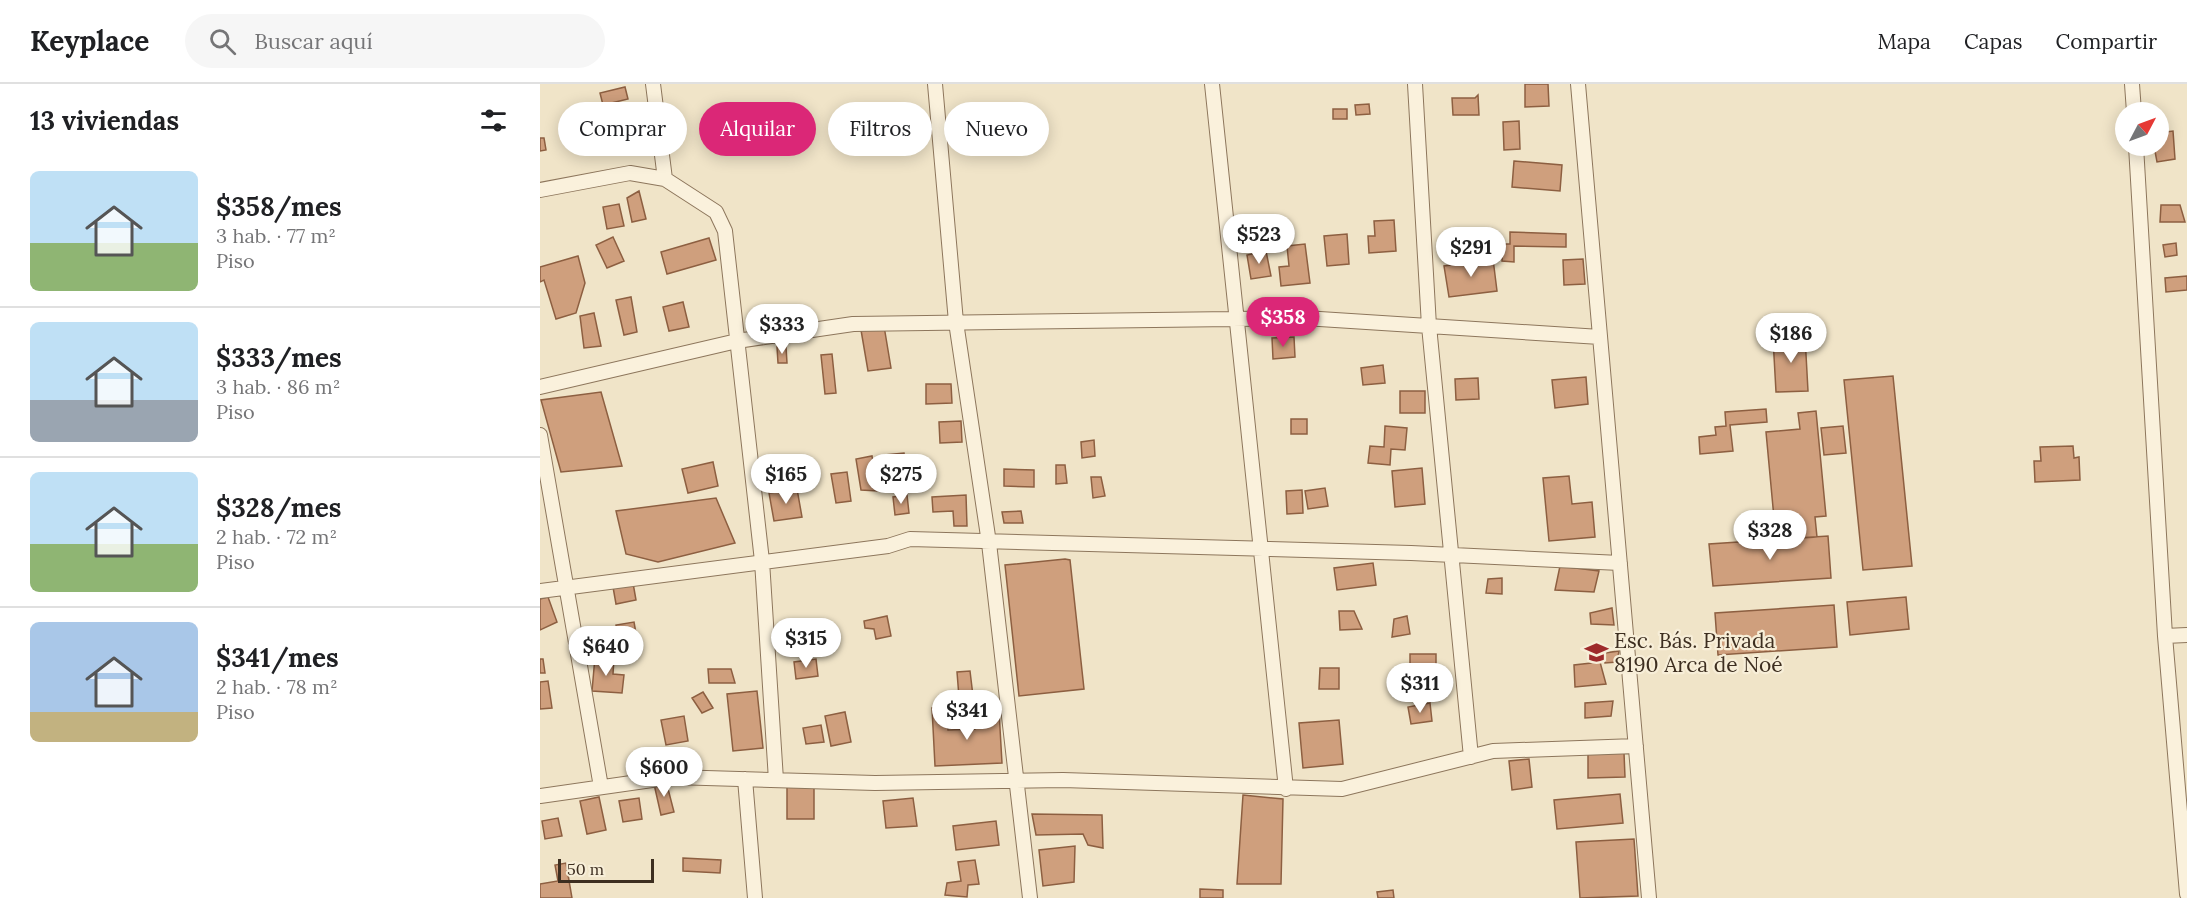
<!DOCTYPE html>
<html lang="es">
<meta charset="utf-8">
<style>
:root{--surface:#fff;--page:#f6f6f6;--text:#202124;--muted:#757577;--line:#e0e0e0;--accent:#db2777}
body{margin:0;font-family:Lora,serif;background:var(--page);color:var(--text);height:100vh;display:flex;flex-direction:column;font-size:22px;white-space:nowrap}
*{box-sizing:border-box;margin:0}
p{font-size:20px;color:var(--muted)}
.icon{flex:none;width:33px;height:33px;fill:none;stroke:currentColor;stroke-width:2;stroke-linecap:round;stroke-linejoin:round}
.map{position:relative;flex:1;overflow:hidden}
.sheet{display:flex;flex-direction:column;background:var(--surface);width:540px}
.sheet>*{flex:none}
.top-card{position:absolute;left:18px;top:18px;width:570px;height:54px;display:flex;gap:12px}
.needle{width:39px;rotate:49deg}
.controls{position:absolute;left:1575px;top:18px;display:grid;gap:12px}
.controls a{display:grid;place-items:center;width:54px;height:54px;border-radius:50%;background:var(--surface);box-shadow:0 3px 15px #0003;font-size:30px}
.scale{position:absolute;left:18px;bottom:15px;width:96px;box-sizing:border-box;padding-left:6px;border:3px solid #3d2e20;border-top:0;font-size:16px;line-height:21px;white-space:nowrap;color:#3d2e20;-webkit-text-stroke:4px #f7eed8;paint-order:stroke}
.price{position:absolute;translate:-50% -51px;padding:0 14px;border-radius:21px;background:#fff;color:#222;font-size:20px;line-height:39px;filter:drop-shadow(0 2px 3px #0008)}
.price::after{content:'';position:absolute;left:50%;top:36px;width:18px;height:14px;margin-left:-9px;background:inherit;clip-path:polygon(0 0,100% 0,50% 100%)}
.price.selected{background:var(--accent);color:#fff}
ul{padding:0;list-style:none}
li{display:flex;align-items:center;gap:18px;height:150px;padding:0 30px}
li+li{border-top:2px solid var(--line)}
li span{display:grid;place-items:center;flex:none;width:168px;height:120px;border-radius:9px;color:#555}
li>.icon{margin-inline-start:auto}
span .icon{width:72px;height:72px;fill:#fffc;stroke-width:1}
li b{font-size:26px}
h2{display:flex;justify-content:space-between;align-items:center;height:72px;padding:0 30px;font-size:26px}
.pill{padding:0 21px;border-radius:27px;background:var(--surface);box-shadow:0 3px 15px #0003;font-size:21px;line-height:54px}
.pill.selected{background:var(--accent);color:#fff}
header{display:flex;align-items:center;gap:36px;box-sizing:border-box;height:84px;padding:0 30px;background:var(--surface);border-bottom:2px solid var(--line)}
header strong{font-size:28px}
nav{display:flex;gap:33px;margin-inline-start:auto;font-size:21px}
.search{width:420px;height:54px;background:var(--page);display:flex;align-items:center;gap:15px;box-sizing:border-box;padding:0 21px;border-radius:33px;color:var(--muted);font-size:22px}
main{display:flex;flex:1;min-height:0}
.map>svg:first-child{display:block}
.building{fill:#cf9f7d;stroke:#8d5f41;stroke-width:1.5}
.lines{fill:none;stroke-linecap:round;stroke-linejoin:round}
.minor-casing{stroke:#8d765c;stroke-width:16}
.minor{stroke:#faf1dc;stroke-width:14}
.labels{text-anchor:middle;dominant-baseline:central;stroke-width:4.5;stroke-linejoin:round;paint-order:stroke}
.poi-label{font-size:21px;fill:#3d2e20;stroke:#f7eed8;text-anchor:start}
</style>
<header>
<strong>Keyplace</strong>
<div class="search"><svg class="icon" aria-label="search" viewBox="0 0 24 24"><circle cx="10" cy="10" r="6"/><path d="M15 15l6 6"/></svg>Buscar aquí</div>
<nav><a>Mapa</a><a>Capas</a><a>Compartir</a></nav>
</header>
<main>
<section class="sheet">
<h2>13 viviendas<svg class="icon" aria-label="filters" viewBox="0 0 24 24"><path d="M4 7h16M4 17h16"/><circle cx="9" cy="7" r="2"/><circle cx="15" cy="17" r="2"/></svg></h2>
<ul>
<li><span style="background:linear-gradient(#bfe0f5 60%,#8fb573 0)"><svg class="icon" aria-label="home" viewBox="0 0 24 24"><path d="M3 11l9-7 9 7M6 9v11h12V9"/></svg></span><div><b>$358/mes</b><p>3 hab. · 77 m²</p><p>Piso</p></div></li>
<li><span style="background:linear-gradient(#bfe0f5 65%,#9aa5b1 0)"><svg class="icon" aria-label="home" viewBox="0 0 24 24"><path d="M3 11l9-7 9 7M6 9v11h12V9"/></svg></span><div><b>$333/mes</b><p>3 hab. · 86 m²</p><p>Piso</p></div></li>
<li><span style="background:linear-gradient(#bfe0f5 60%,#8fb573 0)"><svg class="icon" aria-label="home" viewBox="0 0 24 24"><path d="M3 11l9-7 9 7M6 9v11h12V9"/></svg></span><div><b>$328/mes</b><p>2 hab. · 72 m²</p><p>Piso</p></div></li>
<li><span style="background:linear-gradient(#a9c7e8 75%,#c2b280 0)"><svg class="icon" aria-label="home" viewBox="0 0 24 24"><path d="M3 11l9-7 9 7M6 9v11h12V9"/></svg></span><div><b>$341/mes</b><p>2 hab. · 78 m²</p><p>Piso</p></div></li>
</ul>
</section>
<div class="map">
<svg width="1647" height="814" viewBox="0 0 1647 814">
<rect width="100%" height="100%" fill="#f0e4c8"/>
<path class="building" d="M985,0H1008L1009,22L985,23Z
M85,3L88,15L63,21L60,9Z
M938,11L939,31H913L912,14H935Z
M829,20L830,30L816,31L815,21Z
M793,25H807V35H793Z
M107,27L111,48L91,52L87,30Z
M979,37L980,65L964,66L963,38Z
M37,43L40,61L29,63L27,45Z
M1633,47L1635,75L1617,78L1614,62H1618V49Z
M0,54H4L6,66L0,67Z
M974,77L1022,81L1020,107L972,103Z
M99,107L106,135L92,138L87,114Z
M79,120L84,142L67,145L63,123Z
M1621,121H1640L1645,138H1620Z
M854,136L856,167L829,169L828,152H835L834,137Z
M970,148L1026,150V163L974,162V178L962,177L963,160H970Z
M807,150L809,180L787,182L784,152Z
M73,153L84,177L67,184L56,161Z
M169,154L176,176L127,190L121,168Z
M1636,159L1637,171L1625,173L1623,161Z
M765,160L770,199L741,202L739,183L749,182L747,162Z
M726,167L731,192L711,195L707,171Z
M38,172L45,199L36,229L16,235L4,196L0,198V183Z
M953,175L957,207L909,213L904,182Z
M1043,175L1045,200L1024,201L1023,176Z
M1647,192V206L1626,208L1625,194Z
M91,213L97,248L84,251L76,216Z
M143,218L149,243L129,247L123,223Z
M54,229L61,262L44,264L40,232Z
M344,242L351,284L328,287L321,246Z
M1265,252L1268,307L1236,308L1233,254Z
M754,253L755,273L733,275L732,254Z
M237,263H246L247,279H238Z
M292,270L296,309L285,310L281,271Z
M843,281L845,299L823,301L821,284Z
M1353,292L1372,482L1323,486L1304,296Z
M1046,293L1048,320L1015,324L1012,296Z
M938,294L939,315L916,316L915,295Z
M386,300H411L412,319L386,320Z
M860,307H885V329H860Z
M61,308L82,382L21,388L1,316Z
M1226,325L1227,338L1190,341L1193,367L1160,370L1159,353L1176,351L1175,343L1186,342L1185,328Z
M1276,327L1286,432L1275,433L1277,453L1262,454L1260,432L1234,434L1226,348L1260,345L1258,329Z
M751,335H767V350H751Z
M421,337L422,358L400,359L399,338Z
M845,342L867,344L865,366L851,365L850,381L828,379L830,362L844,363Z
M1303,342L1306,369L1284,371L1281,344Z
M554,356L555,372L542,374L541,358Z
M1533,362L1534,374L1539,373L1540,396L1495,398L1494,377H1501L1500,363Z
M364,369L367,391L348,394L345,371Z
M332,372L338,407L321,406L316,375Z
M173,378L178,402L148,409L142,385Z
M516,381H525L527,399L516,400Z
M882,384L885,420L855,423L852,387Z
M464,385L494,386V403L464,402Z
M307,388L311,417L296,419L291,390Z
M1029,392L1032,420L1052,418L1055,453L1009,457L1003,394Z
M551,393H561L565,412L553,414Z
M785,404L788,422L768,425L765,407Z
M257,405L262,433L234,437L229,409Z
M762,406L763,429L747,430L746,407Z
M367,411L369,429L355,431L353,413Z
M426,411L427,442H414L413,427L393,428L392,413Z
M176,414L195,459L118,478L86,470L76,427Z
M481,427L483,439H464L462,428Z
M1288,452L1291,494L1173,502L1169,460Z
M525,475L530,476L544,605L479,612L465,481Z
M833,479L836,501L797,506L794,484Z
M1020,482L1059,487L1054,508L1015,506Z
M962,494V510L946,509L948,495Z
M93,499L96,516L76,520L73,503Z
M8,513L17,538L0,546V515Z
M1366,513L1369,545L1310,551L1307,518Z
M1294,521L1297,563L1178,571L1175,529Z
M1072,524L1074,541L1051,540L1050,529Z
M799,527H814L822,545L800,546Z
M347,532L351,552L336,555L334,545L325,544L324,537Z
M867,532L870,550L852,553L854,535Z
M94,538L98,561L80,564L76,541Z
M1079,567L1077,578L1065,579V569Z
M870,570H896V590H870Z
M55,573L74,574L73,590L84,591L82,609L52,607Z
M0,575H3L5,589H0Z
M276,575L278,592L256,595L254,578Z
M1060,578L1066,600L1035,603L1034,581Z
M780,584H799V605H779Z
M168,585H191L195,599H169Z
M430,587L433,612L419,613L417,588Z
M8,597L12,624L0,625V598Z
M217,607L223,664L193,667L187,610Z
M163,608L173,624L162,629L152,614Z
M1073,617L1071,632L1045,634V619Z
M890,619L892,637L871,640L868,623Z
M392,624H406L408,646L435,645L439,628L459,627L462,679L395,682Z
M305,628L311,658L291,662L285,632Z
M144,632L148,657L126,661L121,636Z
M799,636L803,680L763,684L759,639Z
M281,641L284,658L266,660L263,644Z
M1048,669H1084L1085,693L1048,694Z
M989,675L992,703L972,706L969,677Z
M126,697L134,728L121,731L114,700Z
M247,701H274V735H247Z
M1080,710L1083,739L1017,745L1014,716Z
M703,711L743,715L741,800H697Z
M59,713L66,746L47,750L40,717Z
M99,714L102,735L83,738L79,717Z
M373,714L377,742L346,744L343,717Z
M492,730L562,731L563,764L548,761L543,750L496,751Z
M18,734L22,752L5,755L2,737Z
M456,737L459,761L416,766L413,742Z
M1094,755L1098,812L1040,814L1036,758Z
M535,762L534,798L503,802L499,766Z
M143,774L181,776L180,789L143,787Z
M435,776L439,800L428,801L427,813L405,811L407,799L421,797L418,778Z
M26,779L32,814H0V800L18,797L15,781Z
M660,805L683,806V814H660Z
M853,806L854,814H838L837,808Z"/>
<g class="lines">
<defs>
<path id="minor" d="M113,0L125,95
M395,0L416,238L449,459L490,814
M672,0L746,705
M875,0L889,242L931,673
M1038,0L1109,814
M1592,0L1594,28
M1596,62L1625,552L1647,810
M0,106L90,89L125,95L176,128L185,147L222,477L236,696
M0,303L197,257L313,240L764,234L1060,253
M0,351L61,703
M0,507L348,462L370,455L871,469L1080,479
M1625,552L1647,551
M205,695L215,814
M0,712L133,693L335,699L523,696L802,705L953,667L1096,662"/>
</defs>
<use href="#minor" class="minor-casing"/>
<use href="#minor" class="minor"/>
</g>
<defs>
<symbol id="school-bare" viewBox="-9 -9 18 18"><path d="M0-5L7-2L0 1L-7-2ZM-4 1L0 2.5L4 1V4Q0 6-4 4Z" fill="#9e2a2b" stroke="#f7eed8" stroke-width="2.5" paint-order="stroke"/></symbol>
</defs>
<g fill-rule="evenodd">
<use href="#school-bare" x="1040" y="552" width="33" height="33"/>
</g>
<g class="labels">
<g class="poi-label">
<text x="1074" y="556">Esc. Bás. Privada<tspan x="1074" dy="24">8190 Arca de Noé</tspan></text>
</g>
</g>
</svg>
<div class="controls">
<a><svg class="needle" viewBox="-14 -14 28 28"><path d="M0-13l5 13h-10z" fill="#e53935"/><path d="M0 13l5-13h-10z" fill="#757577"/></svg></a>
</div>
<div class="scale">50 m</div>
<b class="price" style="left:719px;top:181px">$523</b>
<b class="price" style="left:931px;top:194px">$291</b>
<b class="price selected" style="left:743px;top:264px">$358</b>
<b class="price" style="left:242px;top:271px">$333</b>
<b class="price" style="left:1251px;top:280px">$186</b>
<b class="price" style="left:246px;top:421px">$165</b>
<b class="price" style="left:361px;top:421px">$275</b>
<b class="price" style="left:1230px;top:477px">$328</b>
<b class="price" style="left:266px;top:585px">$315</b>
<b class="price" style="left:66px;top:593px">$640</b>
<b class="price" style="left:880px;top:630px">$311</b>
<b class="price" style="left:427px;top:657px">$341</b>
<b class="price" style="left:124px;top:714px">$600</b>
<div class="top-card">
<a class="pill">Comprar</a>
<a class="pill selected">Alquilar</a>
<a class="pill">Filtros</a>
<a class="pill">Nuevo</a>
</div>
</div>
</main>
